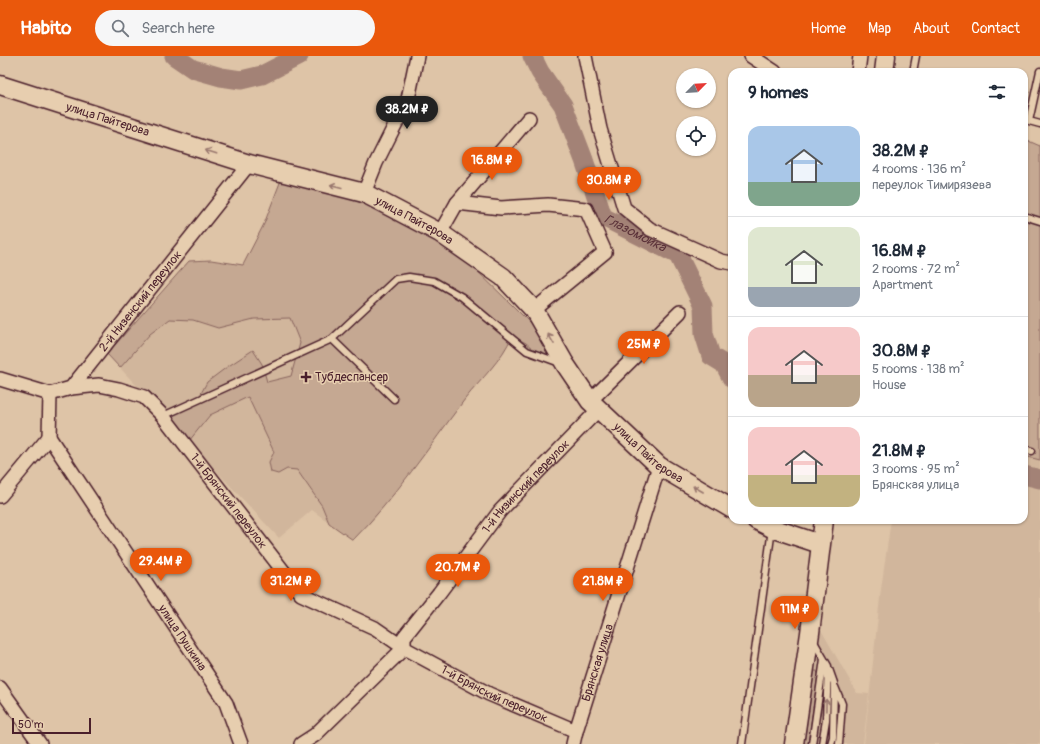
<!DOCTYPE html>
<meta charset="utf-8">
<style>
:root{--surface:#fff;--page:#f6f6f7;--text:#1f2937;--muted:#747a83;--line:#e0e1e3;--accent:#ea580c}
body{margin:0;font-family:Pangolin,sans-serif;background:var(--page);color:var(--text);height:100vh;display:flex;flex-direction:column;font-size:15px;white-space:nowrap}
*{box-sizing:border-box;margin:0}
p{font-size:13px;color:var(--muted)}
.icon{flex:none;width:22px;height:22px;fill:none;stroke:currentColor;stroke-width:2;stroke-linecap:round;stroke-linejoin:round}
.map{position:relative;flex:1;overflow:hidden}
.details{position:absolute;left:728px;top:12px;width:300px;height:456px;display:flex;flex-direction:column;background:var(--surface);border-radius:12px;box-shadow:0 1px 3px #0004}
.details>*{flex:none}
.needle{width:26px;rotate:66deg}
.tools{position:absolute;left:676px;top:12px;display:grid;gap:8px}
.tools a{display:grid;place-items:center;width:40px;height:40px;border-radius:50%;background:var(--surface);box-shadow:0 1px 3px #0004;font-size:20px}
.scale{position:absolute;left:12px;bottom:10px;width:79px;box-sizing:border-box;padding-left:4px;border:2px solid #4a1f2b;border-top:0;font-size:11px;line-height:14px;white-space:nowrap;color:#4a1f2b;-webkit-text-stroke:3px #e7ceaf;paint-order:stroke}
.price{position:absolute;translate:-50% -34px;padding:0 9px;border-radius:14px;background:var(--accent);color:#fff;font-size:13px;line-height:26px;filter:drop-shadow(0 1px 2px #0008)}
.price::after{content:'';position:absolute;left:50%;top:24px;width:12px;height:9px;margin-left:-6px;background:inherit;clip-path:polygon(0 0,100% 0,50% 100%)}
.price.selected{background:#222;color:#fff}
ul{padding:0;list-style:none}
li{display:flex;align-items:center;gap:12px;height:100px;padding:0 20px}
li+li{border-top:1px solid var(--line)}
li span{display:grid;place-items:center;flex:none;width:112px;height:80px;border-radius:12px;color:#555}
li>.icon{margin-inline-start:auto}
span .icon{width:48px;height:48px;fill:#fffc;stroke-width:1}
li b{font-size:17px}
h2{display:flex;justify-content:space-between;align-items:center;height:48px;padding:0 20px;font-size:17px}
header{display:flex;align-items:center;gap:24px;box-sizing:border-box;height:56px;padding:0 20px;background:var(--accent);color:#fff}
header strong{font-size:19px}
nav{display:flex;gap:22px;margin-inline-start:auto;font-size:14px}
.search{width:280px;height:36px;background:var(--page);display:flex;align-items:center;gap:10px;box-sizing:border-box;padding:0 14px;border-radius:22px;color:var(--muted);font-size:15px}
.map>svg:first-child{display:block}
.built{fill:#d1b69c}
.green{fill:#c5a892;stroke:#88645e}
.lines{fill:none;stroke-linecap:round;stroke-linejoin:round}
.river{stroke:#a38276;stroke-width:19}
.lane-casing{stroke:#4a1f2b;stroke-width:9}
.street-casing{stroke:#4a1f2b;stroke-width:16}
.secondary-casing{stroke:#4a1f2b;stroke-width:21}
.lane{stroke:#e7ceaf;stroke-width:6}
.street{stroke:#e7ceaf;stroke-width:13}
.secondary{stroke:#e7ceaf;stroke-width:18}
.oneway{stroke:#98766d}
.poi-dot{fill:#4a1f2b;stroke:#e7ceaf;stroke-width:1.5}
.labels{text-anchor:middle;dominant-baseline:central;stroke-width:3;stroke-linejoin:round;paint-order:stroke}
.street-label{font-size:12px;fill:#4a1f2b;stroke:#e7ceaf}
.poi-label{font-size:12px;fill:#4a1f2b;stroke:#e7ceaf;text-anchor:start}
.water-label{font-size:13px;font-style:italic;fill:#5c333a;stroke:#e7ceaf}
</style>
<header>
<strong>Habito</strong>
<div class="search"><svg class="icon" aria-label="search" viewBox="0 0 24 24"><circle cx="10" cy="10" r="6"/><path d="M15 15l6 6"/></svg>Search here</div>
<nav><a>Home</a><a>Map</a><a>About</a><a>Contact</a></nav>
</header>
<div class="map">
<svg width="1040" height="688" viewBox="0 0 1040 688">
<rect width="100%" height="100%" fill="#dec4a7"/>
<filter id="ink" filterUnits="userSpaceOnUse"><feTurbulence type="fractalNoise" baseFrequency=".025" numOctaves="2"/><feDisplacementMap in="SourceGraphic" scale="8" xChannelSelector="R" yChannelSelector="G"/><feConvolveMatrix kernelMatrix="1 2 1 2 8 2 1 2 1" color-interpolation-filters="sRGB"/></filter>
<g filter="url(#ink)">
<path class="built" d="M264,168L506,293L475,331L376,461L353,484L312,454L279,482L107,298L189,205L243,209Z
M1024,400L1040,404V688H864L881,533L891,464H1024Z
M812,558L857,637L869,638L863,688H794Z"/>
<path class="green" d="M1024,83L1040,90V404L1024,400Z
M281,124L333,137L396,159L431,181L470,208L510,247L534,271L549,296L548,299L538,297L526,287L512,280C502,304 481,323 465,343C429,391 395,442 353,484L329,467L322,450L297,414L287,413L278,418L271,416L269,406L274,396L248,341L210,359L189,385L167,362L195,349L207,326L227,311L253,294L262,308L267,326L291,320L300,287L290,262L254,263L218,272L193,264L170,263L150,278L120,312L107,298L189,205L211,204L243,209L264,168Z
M815,615H817L818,618L808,688H804L814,616Z"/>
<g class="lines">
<g class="river">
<path d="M174,0L193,13L221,21L241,24L262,19L299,0"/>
<path id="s1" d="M532,0L540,16L563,49L584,104L603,161L678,199L703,250L704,278L711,300L724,308L732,323"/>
<path d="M1024,419L1040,423"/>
</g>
<defs>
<path id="lane" d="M1040,15L1029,65L1040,68
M913,16L916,0
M1024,160L1040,165
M394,343L332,283L396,223L409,221L434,225L462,241L527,295L560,307
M163,360L332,283
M1024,393L1032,395
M813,584L828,610L826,664L822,688
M829,613L834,627L833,681L831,688
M835,631L842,648L839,688
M742,688L772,473
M812,688L824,603"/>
<g id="street">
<path d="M585,0L600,73L624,152L650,173L721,205L732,207"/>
<path d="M751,0L775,16"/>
<path d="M858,16L860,0"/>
<path d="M364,137L376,107L408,43L417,0"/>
<path d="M457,147L501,152L548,149L586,153L605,196L534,254"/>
<path d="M440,177L457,147L529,62"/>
<path d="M0,323L50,338"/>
<path id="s2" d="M71,332L99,329L119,333L144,341L163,360L301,538L375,572L404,592L489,638L576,675"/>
<path d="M590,345L680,256"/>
<path id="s3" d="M49,381L226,647L241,688"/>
<path id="s4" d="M49,381L50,338L71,332L249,108"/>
<path d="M0,440L49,381"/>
<path d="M0,632L40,688"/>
<path id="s5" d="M301,688L315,679L404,592V581L439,537L500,455L599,353"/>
<path id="s6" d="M573,688L576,675L659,410"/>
</g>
<g id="secondary">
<path d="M884,16L886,0"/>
<path id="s7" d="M0,29L249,108L364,137L440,177L503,221L534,254L565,308L590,345L659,410L732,453"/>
<path d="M756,464L772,472L820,488"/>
<path d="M794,688L810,577L824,464"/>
</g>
</defs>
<use href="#lane" class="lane-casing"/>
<use href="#street" class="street-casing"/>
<use href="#secondary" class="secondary-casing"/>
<use href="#lane" class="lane"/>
<use href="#street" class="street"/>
<use href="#secondary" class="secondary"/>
</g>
<defs><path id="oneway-shaft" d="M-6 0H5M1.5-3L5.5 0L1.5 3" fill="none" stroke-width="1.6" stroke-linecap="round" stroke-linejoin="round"/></defs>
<g class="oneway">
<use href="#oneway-shaft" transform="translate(211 96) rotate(-162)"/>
<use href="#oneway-shaft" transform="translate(336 130) rotate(-166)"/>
<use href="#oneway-shaft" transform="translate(551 283) rotate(-120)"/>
<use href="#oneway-shaft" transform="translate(698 433) rotate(-150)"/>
<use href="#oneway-shaft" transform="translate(826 649) rotate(-89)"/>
</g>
</g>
<path class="poi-dot" d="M304 315h4v4h4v4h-4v4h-4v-4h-4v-4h4z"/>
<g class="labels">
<g class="street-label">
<text stroke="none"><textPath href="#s7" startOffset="113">улица Пайтерова</textPath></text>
<text stroke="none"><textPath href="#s7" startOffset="437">улица Пайтерова</textPath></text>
<text stroke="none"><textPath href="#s4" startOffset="176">2-й Низенский переулок</textPath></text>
<text stroke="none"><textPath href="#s7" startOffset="773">улица Пайтерова</textPath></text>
<text stroke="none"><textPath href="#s5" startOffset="346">1-й Низинский переулок</textPath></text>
<text stroke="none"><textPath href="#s2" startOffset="209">1-й Брянский переулок</textPath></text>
<text stroke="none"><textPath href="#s3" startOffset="241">улица Пушкина</textPath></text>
<text stroke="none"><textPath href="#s6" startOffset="85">Брянская улица</textPath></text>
<text stroke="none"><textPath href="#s2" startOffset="545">1-й Брянский переулок</textPath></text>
</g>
<g class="poi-label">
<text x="315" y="321">Тубдеспансер</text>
</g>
<g class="water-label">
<text stroke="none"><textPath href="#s1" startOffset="213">Глазомойка</textPath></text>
</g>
</g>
</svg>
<div class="tools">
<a><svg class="needle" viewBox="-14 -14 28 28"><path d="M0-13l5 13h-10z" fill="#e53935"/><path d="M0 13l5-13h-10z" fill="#747a83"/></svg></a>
<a><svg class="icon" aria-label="locate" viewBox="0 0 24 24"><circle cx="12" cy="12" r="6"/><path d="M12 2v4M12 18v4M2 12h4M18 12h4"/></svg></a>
</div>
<div class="scale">50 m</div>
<b class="price selected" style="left:407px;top:74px">38.2M ₽</b>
<b class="price" style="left:492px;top:125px">16.8M ₽</b>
<b class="price" style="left:609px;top:145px">30.8M ₽</b>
<b class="price" style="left:644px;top:309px">25M ₽</b>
<b class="price" style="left:161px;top:526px">29.4M ₽</b>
<b class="price" style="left:458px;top:532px">20.7M ₽</b>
<b class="price" style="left:291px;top:546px">31.2M ₽</b>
<b class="price" style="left:603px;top:546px">21.8M ₽</b>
<b class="price" style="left:795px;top:574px">11M ₽</b>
<section class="details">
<h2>9 homes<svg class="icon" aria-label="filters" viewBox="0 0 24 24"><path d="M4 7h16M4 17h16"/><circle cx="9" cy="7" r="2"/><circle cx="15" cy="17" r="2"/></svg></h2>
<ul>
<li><span style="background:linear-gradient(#a9c7e8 70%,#7fa58c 0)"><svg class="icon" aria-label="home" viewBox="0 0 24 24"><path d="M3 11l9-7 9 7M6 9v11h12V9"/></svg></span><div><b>38.2M ₽</b><p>4 rooms · 136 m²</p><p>переулок Тимирязева</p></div></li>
<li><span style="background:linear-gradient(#dfe7d0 75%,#9aa5b1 0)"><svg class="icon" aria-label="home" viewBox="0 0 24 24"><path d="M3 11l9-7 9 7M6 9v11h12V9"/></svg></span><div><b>16.8M ₽</b><p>2 rooms · 72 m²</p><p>Apartment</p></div></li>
<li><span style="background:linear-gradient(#f6c9c9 60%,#b9a48a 0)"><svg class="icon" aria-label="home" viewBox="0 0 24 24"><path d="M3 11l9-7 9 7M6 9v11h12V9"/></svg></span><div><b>30.8M ₽</b><p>5 rooms · 138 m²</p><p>House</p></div></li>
<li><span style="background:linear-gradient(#f6c9c9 60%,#c2b280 0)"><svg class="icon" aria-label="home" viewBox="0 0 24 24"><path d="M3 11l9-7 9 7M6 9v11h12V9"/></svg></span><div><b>21.8M ₽</b><p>3 rooms · 95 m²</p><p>Брянская улица</p></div></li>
</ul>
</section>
</div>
